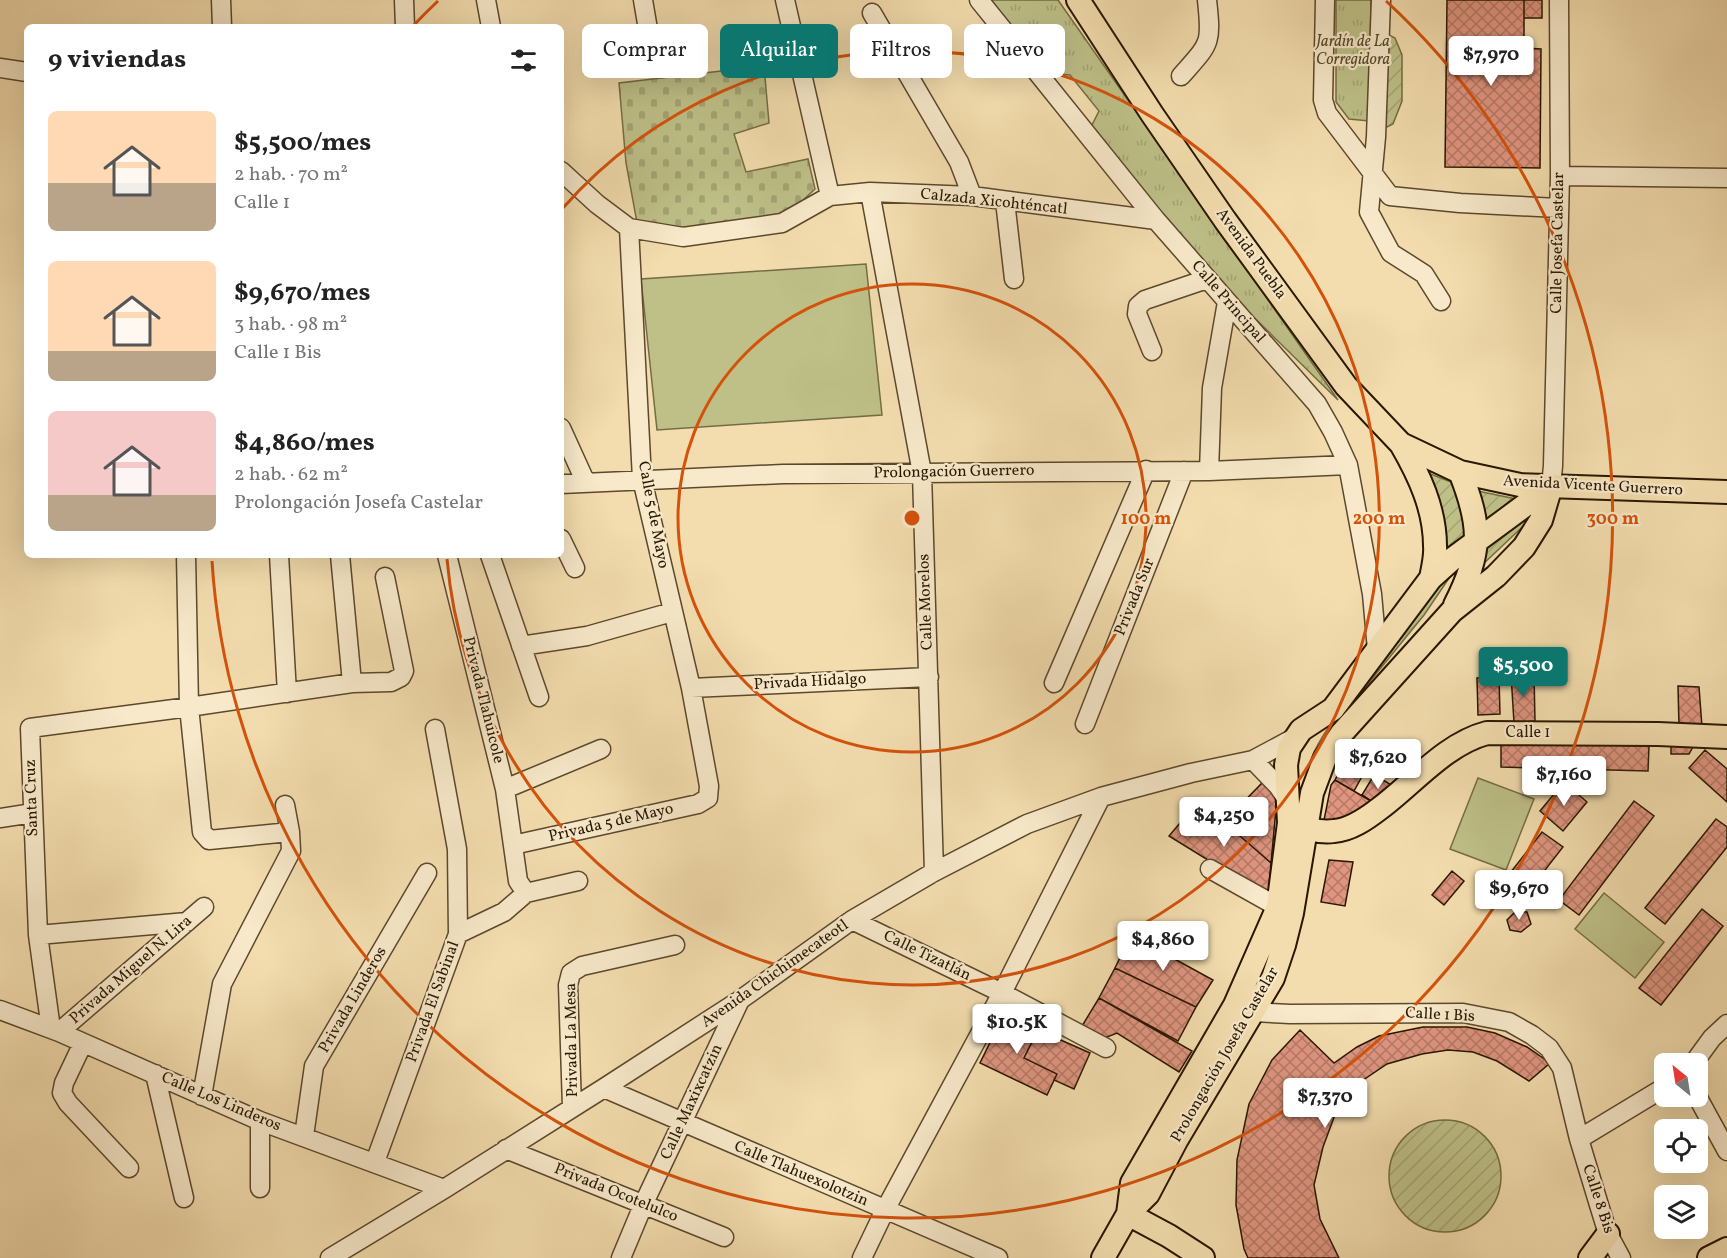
<!DOCTYPE html>
<html lang="es">
<meta charset="utf-8">
<style>
:root{--surface:#fff;--page:#f2f2f2;--text:#222;--muted:#767676;--accent:#0f766e}
body{margin:0;font-family:Vollkorn,serif;background:var(--page);color:var(--text);height:100vh;display:flex;flex-direction:column;font-size:22px;white-space:nowrap}
*{box-sizing:border-box;margin:0}
p{font-size:20px;color:var(--muted)}
.icon{flex:none;width:33px;height:33px;fill:none;stroke:currentColor;stroke-width:2;stroke-linecap:round;stroke-linejoin:round}
.map{position:relative;flex:1;overflow:hidden}
.side{position:absolute;left:24px;top:24px;width:540px;height:534px;display:flex;flex-direction:column;background:var(--surface);border-radius:9px;box-shadow:0 6px 24px #0002}
.side>*{flex:none}
.top-card{position:absolute;left:582px;top:24px;width:570px;height:54px;display:flex;gap:12px}
.needle{width:39px;rotate:330deg}
.controls{position:absolute;left:1654px;top:1053px;display:grid;gap:12px}
.controls a{display:grid;place-items:center;width:54px;height:54px;border-radius:9px;background:var(--surface);box-shadow:0 6px 24px #0002;font-size:30px}
.price{position:absolute;translate:-50% -51px;padding:0 14px;border-radius:6px;background:#fff;color:#222;font-size:20px;line-height:39px;filter:drop-shadow(0 2px 3px #0008)}
.price::after{content:'';position:absolute;left:50%;top:36px;width:18px;height:14px;margin-left:-9px;background:inherit;clip-path:polygon(0 0,100% 0,50% 100%)}
.price.active{background:var(--accent);color:#fff}
ul{padding:0;list-style:none}
li{display:flex;align-items:center;gap:18px;height:150px;padding:0 24px}
li span{display:grid;place-items:center;flex:none;width:168px;height:120px;border-radius:9px;color:#555}
li>.icon{margin-inline-start:auto}
span .icon{width:72px;height:72px;fill:#fffc;stroke-width:1}
li b{font-size:26px}
h2{display:flex;justify-content:space-between;align-items:center;height:72px;padding:0 24px;font-size:26px}
.chip{padding:0 21px;border-radius:9px;background:var(--surface);box-shadow:0 6px 24px #0002;font-size:21px;line-height:54px}
.chip.active{background:var(--accent);color:#fff}
.map>svg:first-child{display:block}
.cemetery{fill:url(#cemetery-stones);stroke:#746c44;stroke-width:1.5}
.park{fill:url(#park-tufts);stroke:#746c44;stroke-width:1.5}
.garden{fill:url(#garden-furrows);stroke:#746c44;stroke-width:1.5}
.pitch{fill:#bec088;stroke:#746c44;stroke-width:1.5}
.building{fill:url(#building-cross-hatch);stroke:#291700;stroke-width:1.5}
.lines{fill:none;stroke-linecap:round;stroke-linejoin:round}
.minor-casing{stroke:#5c482c;stroke-width:21}
.major-casing{stroke:#291700;stroke-width:26}
.minor{stroke:#f7e9ca;stroke-width:18}
.major{stroke:#f3ddae;stroke-width:22}
.ring{fill:none;stroke:#d5520b;stroke-width:3}
.labels{text-anchor:middle;dominant-baseline:central;stroke-width:4.5;stroke-linejoin:round;paint-order:stroke}
.park-label{font-size:16px;font-style:italic;fill:#564a29;stroke:#f7e9ca}
.street-label{font-size:16px;fill:#291700;stroke:#f7e9ca}
.centre{fill:#d5520b;stroke:#f7e9ca;stroke-width:3}
.ring-label{font-size:18px;text-anchor:middle;font-weight:bold;fill:#d5520b;stroke:#f7e9ca;stroke-width:4.5;stroke-linejoin:round;paint-order:stroke}
</style>
<div class="map">
<svg width="1727" height="1258" viewBox="0 0 1727 1258">
<defs>
<pattern id="cemetery-stones" width="16" height="16" patternUnits="userSpaceOnUse" patternTransform="scale(1.5)"><rect width="16" height="16" fill="#bec088"/><path d="M2 7V4a2 2 0 0 1 4 0v3zM10 15v-3a2 2 0 0 1 4 0v3z" fill="#a3a474"/></pattern>
<pattern id="park-tufts" width="24" height="20" patternUnits="userSpaceOnUse" patternTransform="scale(1.5)"><rect width="24" height="20" fill="#bec088"/><path d="M3 7l-1-3M5 7V3M7 7l1-3M15 17l-1-3M17 17v-4M19 17l1-3" fill="none" stroke="#a3a474"/></pattern>
<pattern id="garden-furrows" width="10" height="10" patternUnits="userSpaceOnUse" patternTransform="scale(1.5)"><rect width="10" height="10" fill="#bec088"/><path d="M-1 1l2-2M0 10L10 0M9 11l2-2" fill="none" stroke="#a3a474"/></pattern>
<pattern id="building-cross-hatch" width="8" height="8" patternUnits="userSpaceOnUse" patternTransform="scale(1.5)"><rect width="8" height="8" fill="#df9580"/><path d="M0 0l8 8M0 8l8-8" fill="none" stroke="#b57966"/></pattern>
</defs>
<rect width="100%" height="100%" fill="#f3ddae"/>
<filter id="stains"><feTurbulence type="fractalNoise" baseFrequency=".00333" numOctaves="4"/><feColorMatrix values="0 0 0 0 .2 0 0 0 0 .09 0 0 0 0 .02 0 0 0 .5 -.17"/></filter>
<radialGradient id="worn" r=".72"><stop offset=".6" stop-color="#630" stop-opacity="0"/><stop offset="1" stop-color="#630" stop-opacity=".3"/></radialGradient>
<path class="cemetery" d="M764,66L769,123L734,134L746,172L808,159L815,189L789,213L694,227L638,228L626,163L619,83Z"/>
<path class="park" d="M987,0H1058L1338,400L1225,289L1091,127L1099,111L1070,75L1045,73Z
M1336,0H1371L1369,121L1349,119L1336,102Z"/>
<path class="garden" d="M1383,32L1395,38L1402,55V101L1393,124L1379,131Z
M1428,473L1451,482L1457,491L1467,535L1446,550C1447,523 1439,498 1428,473Z
M1473,490L1516,499L1484,523Z
M1531,510L1536,514L1481,566L1483,546Z
M1460,562L1424,615L1332,728L1308,768C1316,740 1336,718 1353,694C1387,649 1423,605 1460,562Z
M1389 1176a56 56 0 1 1 112 0a56 56 0 1 1-112 0Z"/>
<path class="pitch" d="M866,264L882,415L657,430L641,279Z
M1478,778L1534,799L1506,870L1450,849Z
M1604,893L1664,942L1635,978L1575,929Z"/>
<path class="building" d="M1447,0H1524V48L1541,49L1540,168L1445,167Z
M1524,0H1542V18H1524Z
M1511,674H1534L1535,721L1514,723Z
M1499,677L1500,714L1478,715L1477,678Z
M1678,686L1699,687L1702,727L1679,726Z
M1501,742L1649,746L1648,771L1501,767Z
M1671,745H1694L1689,754H1671Z
M1705,750L1727,769V802L1689,768Z
M1347,758L1366,769L1354,791L1335,780Z
M1374,775L1397,788L1376,804L1362,795Z
M1335,780L1376,804L1334,825L1324,820L1331,785Z
M1264,781L1277,798L1271,863L1224,822Z
M1564,782L1587,802L1563,831L1540,811Z
M1634,801L1654,816L1579,915L1559,900Z
M1196,804L1224,822L1271,863L1268,897L1169,836Z
M1716,819L1727,827V847L1665,924L1645,908Z
M1542,832L1563,847L1524,897L1504,881Z
M1329,860L1353,862L1345,906L1321,902Z
M1452,871L1464,881L1444,905L1432,895Z
M1702,909L1723,926L1661,1005L1639,988Z
M1516,911L1527,912L1531,924L1521,932L1510,930L1507,920Z
M1131,935L1213,980L1196,1007L1115,968Z
M1115,968L1196,1007L1178,1041L1099,998Z
M1099,998L1192,1051L1179,1072L1117,1033L1097,1041L1079,1031Z
M1004,1014L1038,1030L1024,1058L1057,1074L1047,1095L980,1063Z
M1423,1027H1467L1495,1033L1527,1047L1550,1063L1529,1081L1497,1061L1473,1052L1448,1050L1422,1054L1387,1064L1350,1089L1336,1112L1323,1147L1314,1185L1320,1219L1339,1258H1248L1244,1249L1236,1205L1237,1160L1249,1104L1272,1060L1300,1030L1334,1063L1357,1047L1379,1036Z
M1038,1030L1090,1053L1074,1089L1054,1080L1057,1074L1024,1058Z"/>
<g class="lines">
<defs>
<path id="minor" d="M221,0L222,27
M404,0L405,27
M486,0L491,27
M643,0L651,47
M785,0L830,196
M979,0L1156,220L1317,404L1333,432L1348,465L1372,594L1377,650
M1325,0L1323,100L1327,113L1390,196L1460,203L1558,208
M1381,0L1376,137L1369,212L1391,253L1424,274L1441,301
M872,13L959,162L972,196
M0,68L27,72
M1181,76C1210,43 1212,45 1207,0
M561,171L597,204L629,228L683,237L782,223L830,196L870,192L972,196L1156,220
M1560,176L1727,178
M870,192L922,473L934,872
M1005,201L1014,279
M1152,351L1137,314L1138,306L1145,300L1207,279
M561,428L586,483
M1209,471L1212,388L1227,302
M561,484L783,474L1209,471L1348,465
M1551,486L1553,466L1560,176L1559,0
M561,539L575,568
M186,555L189,707L202,832L209,840L290,832
M279,555L287,693
M340,555L352,683
M447,555L505,789L518,881L526,893L578,881
M490,555L539,697
M521,646L587,636L672,612
M1054,683L1146,470
M691,688L929,677
M1085,724L1184,471
M1253,760L1278,786L1289,802
M505,789L601,749
M0,818L33,813
M513,845L698,804L708,798L709,786L691,688L642,479L629,228
M1210,869L1278,907
M852,920L1002,993L1106,1048
M458,934L504,912L526,893
M38,935L187,922
M1243,1008L1253,1012L1290,1014L1463,1013L1509,1022L1532,1035L1549,1048L1562,1068L1579,1139L1599,1205L1608,1234L1621,1258
M0,1010L59,1032L260,1121L444,1189
M51,1029L38,935L30,728L189,707L352,683L391,682L401,677L404,671L385,577
M59,1032L204,907
M83,1043L64,1083L62,1093L68,1103L129,1168
M1693,1064L1712,1038L1727,1024
M155,1074L184,1198
M604,1088L998,1258
M202,1096L222,984L291,851L290,832L285,805
M1697,1096L1727,1151
M572,1107L568,985L571,973L582,966L675,945
M304,1136L314,1066L427,873
M1579,1139L1665,1087
M506,1149L724,1237
M375,1162L458,934L457,849L435,729
M260,1188V1121
M330,1258L444,1189L604,1088L740,1000L852,920L934,872L1027,824L1101,797L1191,773L1253,760L1294,738
M621,1258L644,1203L740,1000
M862,1258L885,1210L1002,993L1101,797"/>
<path id="major" d="M1078,0L1152,114L1225,220L1346,386L1401,444L1460,472L1520,485L1727,492
M1401,444C1419,475 1435,509 1435,546C1436,556 1433,568 1431,578
M1455,605C1482,552 1482,527 1460,472
M1293,824C1306,829 1320,833 1334,831C1350,830 1366,819 1379,809C1413,784 1445,744 1487,733L1658,734L1727,737
M1128,1214L1132,1183L1235,1005L1278,907L1289,823L1286,765L1289,748L1301,730L1333,709L1431,578L1451,560L1551,486
M1128,1214L1169,1236L1203,1258
M1103,1258L1128,1214L1148,1194L1177,1139L1273,978L1284,945L1292,913L1312,793L1325,758L1342,733L1452,611L1496,576L1524,547L1541,520L1551,486
M1590,1258L1608,1234
M1709,1258L1727,1249"/>
</defs>
<use href="#minor" class="minor-casing"/>
<use href="#major" class="major-casing"/>
<use href="#minor" class="minor"/>
<use href="#major" class="major"/>
</g>
<g class="ring">
<circle cx="912" cy="518" r="234"/>
<path d="M562 209A467 467 0 1 1 447 559"/>
<path d="M412 27A701 701 0 0 1 438 1M1386 1A701 701 0 1 1 212 561"/>
</g>
<g class="labels">
<g class="park-label">
<text x="1353" y="42">Jardín de La<tspan x="1353" dy="18">Corregidora</tspan></text>
</g>
<g class="street-label">
<text transform="translate(994 202) rotate(6)">Calzada Xicohténcatl</text>
<text transform="translate(1558 243) rotate(-89)">Calle Josefa Castelar</text>
<text transform="translate(1251 254) rotate(54)">Avenida Puebla</text>
<text transform="translate(1228 302) rotate(49)">Calle Principal</text>
<text transform="translate(954 472) rotate(-1)">Prolongación Guerrero</text>
<text transform="translate(1593 486) rotate(3)">Avenida Vicente Guerrero</text>
<text transform="translate(653 515) rotate(79)">Calle 5 de Mayo</text>
<text transform="translate(1135 597) rotate(-68)">Privada Sur</text>
<text transform="translate(926 602) rotate(-92)">Calle Morelos</text>
<text transform="translate(810 682) rotate(-3)">Privada Hidalgo</text>
<text transform="translate(483 700) rotate(76)">Privada Tlahuicole</text>
<text x="1528" y="733">Calle 1</text>
<text transform="translate(32 798) rotate(-92)">Santa Cruz</text>
<text transform="translate(611 823) rotate(-13)">Privada 5 de Mayo</text>
<text transform="translate(927 956) rotate(26)">Calle Tizatlán</text>
<text transform="translate(131 970) rotate(-41)">Privada Miguel N. Lira</text>
<text transform="translate(775 974) rotate(-35)">Avenida Chichimecateotl</text>
<text transform="translate(353 1000) rotate(-60)">Privada Linderos</text>
<text transform="translate(433 1002) rotate(-70)">Privada El Sabinal</text>
<text transform="translate(1440 1015) rotate(3)">Calle 1 Bis</text>
<text transform="translate(572 1040) rotate(-91)">Privada La Mesa</text>
<text transform="translate(1225 1055) rotate(-60)">Prolongación Josefa Castelar</text>
<text transform="translate(221 1102) rotate(23)">Calle Los Linderos</text>
<text transform="translate(692 1102) rotate(-65)">Calle Maxixcatzin</text>
<text transform="translate(801 1174) rotate(23)">Calle Tlahuexolotzin</text>
<text transform="translate(616 1193) rotate(22)">Privada Ocotelulco</text>
<text transform="translate(1598 1199) rotate(72)">Calle 8 Bis</text>
</g>
</g>
<circle cx="912" cy="518" r="9" class="centre"/>
<g class="ring-label">
<text x="1146" y="524">100 m</text>
<text x="1379" y="524">200 m</text>
<text x="1613" y="524">300 m</text>
</g>
<rect width="100%" height="100%" filter="url(#stains)"/>
<rect width="100%" height="100%" fill="url(#worn)"/>
</svg>
<div class="controls">
<a><svg class="needle" viewBox="-14 -14 28 28"><path d="M0-13l5 13h-10z" fill="#e53935"/><path d="M0 13l5-13h-10z" fill="#767676"/></svg></a>
<a><svg class="icon" aria-label="locate" viewBox="0 0 24 24"><circle cx="12" cy="12" r="6"/><path d="M12 2v4M12 18v4M2 12h4M18 12h4"/></svg></a>
<a><svg class="icon" aria-label="layers" viewBox="0 0 24 24"><path d="M12 4l9 5-9 5-9-5zM3 14l9 5 9-5"/></svg></a>
</div>
<b class="price" style="left:1491px;top:87px">$7,970</b>
<b class="price active" style="left:1523px;top:698px">$5,500</b>
<b class="price" style="left:1378px;top:790px">$7,620</b>
<b class="price" style="left:1564px;top:807px">$7,160</b>
<b class="price" style="left:1224px;top:848px">$4,250</b>
<b class="price" style="left:1519px;top:921px">$9,670</b>
<b class="price" style="left:1163px;top:972px">$4,860</b>
<b class="price" style="left:1017px;top:1055px">$10.5K</b>
<b class="price" style="left:1325px;top:1129px">$7,370</b>
<div class="top-card">
<a class="chip">Comprar</a>
<a class="chip active">Alquilar</a>
<a class="chip">Filtros</a>
<a class="chip">Nuevo</a>
</div>
<section class="side">
<h2>9 viviendas<svg class="icon" aria-label="filters" viewBox="0 0 24 24"><path d="M4 7h16M4 17h16"/><circle cx="9" cy="7" r="2"/><circle cx="15" cy="17" r="2"/></svg></h2>
<ul>
<li><span style="background:linear-gradient(#ffd9b3 60%,#b9a48a 0)"><svg class="icon" aria-label="home" viewBox="0 0 24 24"><path d="M3 11l9-7 9 7M6 9v11h12V9"/></svg></span><div><b>$5,500/mes</b><p>2 hab. · 70 m²</p><p>Calle 1</p></div></li>
<li><span style="background:linear-gradient(#ffd9b3 75%,#b9a48a 0)"><svg class="icon" aria-label="home" viewBox="0 0 24 24"><path d="M3 11l9-7 9 7M6 9v11h12V9"/></svg></span><div><b>$9,670/mes</b><p>3 hab. · 98 m²</p><p>Calle 1 Bis</p></div></li>
<li><span style="background:linear-gradient(#f6c9c9 70%,#b9a48a 0)"><svg class="icon" aria-label="home" viewBox="0 0 24 24"><path d="M3 11l9-7 9 7M6 9v11h12V9"/></svg></span><div><b>$4,860/mes</b><p>2 hab. · 62 m²</p><p>Prolongación Josefa Castelar</p></div></li>
</ul>
</section>
</div>
